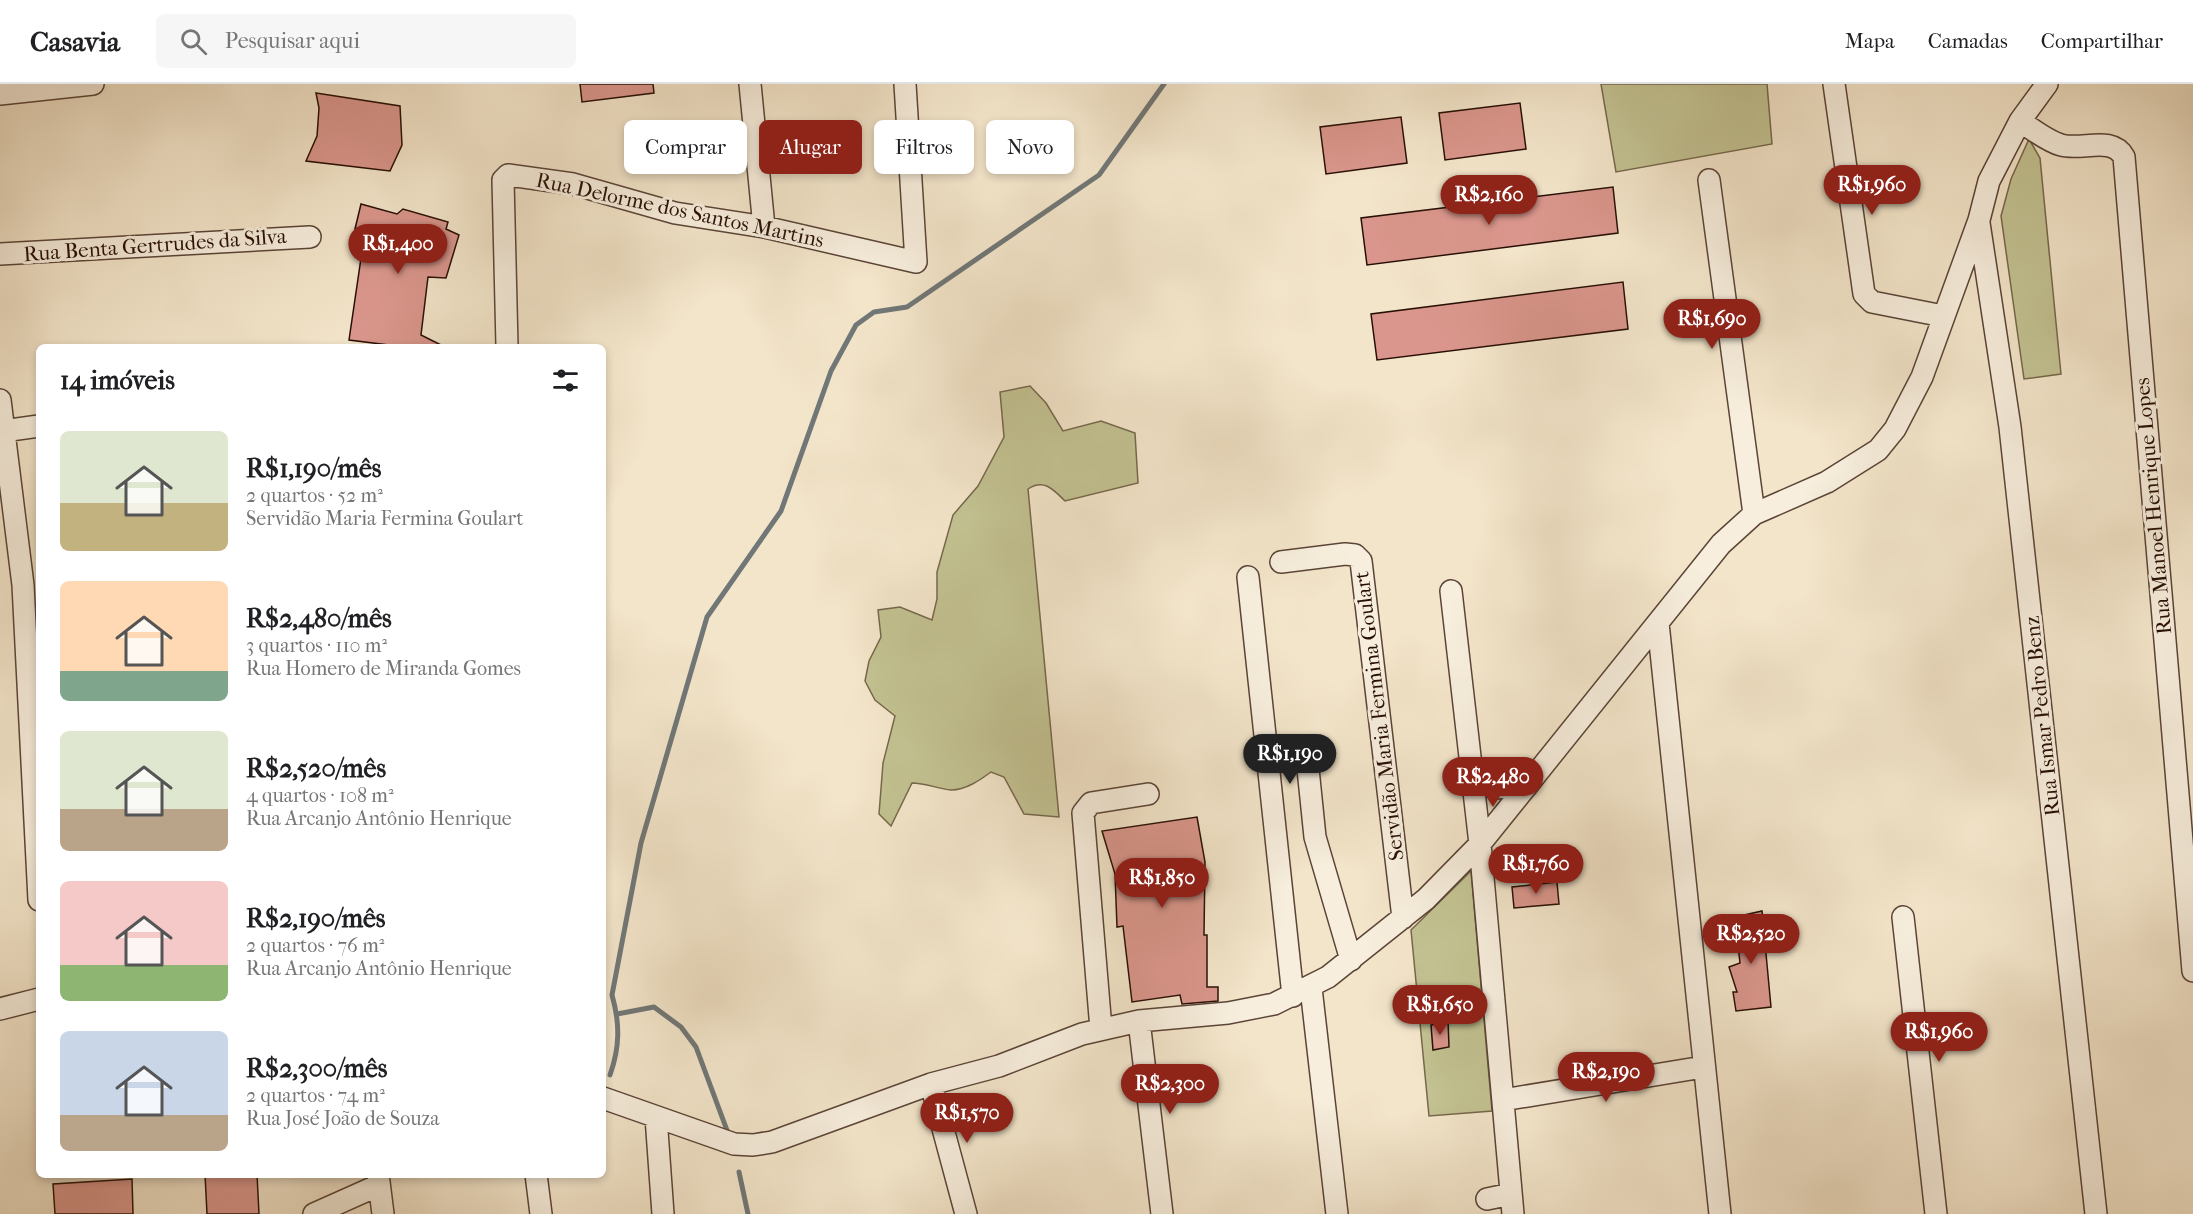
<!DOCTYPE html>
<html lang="pt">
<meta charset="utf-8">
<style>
:root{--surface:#fff;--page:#f6f6f6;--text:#202124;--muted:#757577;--line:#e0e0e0;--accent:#8f2418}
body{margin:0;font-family:"IM FELL French Canon",serif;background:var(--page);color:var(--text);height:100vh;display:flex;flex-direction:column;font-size:22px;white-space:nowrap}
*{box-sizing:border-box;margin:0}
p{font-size:20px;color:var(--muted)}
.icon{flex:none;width:33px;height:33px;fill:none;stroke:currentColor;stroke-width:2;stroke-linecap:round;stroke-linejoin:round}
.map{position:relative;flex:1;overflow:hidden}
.panel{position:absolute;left:36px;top:260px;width:570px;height:834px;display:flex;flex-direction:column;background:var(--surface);border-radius:9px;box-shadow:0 3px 9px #0003}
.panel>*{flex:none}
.top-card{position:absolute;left:624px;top:36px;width:570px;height:54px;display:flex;gap:12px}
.price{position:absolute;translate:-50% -51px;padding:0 14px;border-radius:21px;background:var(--accent);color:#fff;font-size:20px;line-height:39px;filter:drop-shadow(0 2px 3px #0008)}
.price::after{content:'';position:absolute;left:50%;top:36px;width:18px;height:14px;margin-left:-9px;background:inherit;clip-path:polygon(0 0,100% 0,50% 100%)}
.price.active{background:#222;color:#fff}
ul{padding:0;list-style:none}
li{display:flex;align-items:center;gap:18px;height:150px;padding:0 24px}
li span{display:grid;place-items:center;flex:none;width:168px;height:120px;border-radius:9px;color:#555}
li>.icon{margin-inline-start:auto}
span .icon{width:72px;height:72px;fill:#fffc;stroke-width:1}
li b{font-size:26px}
h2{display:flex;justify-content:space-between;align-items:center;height:72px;padding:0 24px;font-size:26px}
.tag{padding:0 21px;border-radius:9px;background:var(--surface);box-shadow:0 3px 9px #0003;font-size:21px;line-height:54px}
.tag.active{background:var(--accent);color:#fff}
header{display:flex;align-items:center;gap:36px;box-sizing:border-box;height:84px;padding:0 30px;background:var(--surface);border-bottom:2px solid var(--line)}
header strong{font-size:28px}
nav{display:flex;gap:33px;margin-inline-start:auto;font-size:21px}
.search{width:420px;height:54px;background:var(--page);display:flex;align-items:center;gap:15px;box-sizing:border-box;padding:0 21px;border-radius:9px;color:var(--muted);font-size:22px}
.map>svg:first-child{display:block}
.green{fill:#c3c292;stroke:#76684c;stroke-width:1.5}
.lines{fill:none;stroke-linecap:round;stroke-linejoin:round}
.stream{stroke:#717777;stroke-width:5}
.building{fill:#da968c;stroke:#280f06;stroke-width:1.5}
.minor-casing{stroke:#5b4437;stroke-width:24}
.minor{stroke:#f7eedd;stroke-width:21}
.labels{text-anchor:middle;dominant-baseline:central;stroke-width:6;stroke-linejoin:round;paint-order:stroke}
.street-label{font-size:21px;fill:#280f06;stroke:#f7eedd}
</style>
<header>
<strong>Casavia</strong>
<div class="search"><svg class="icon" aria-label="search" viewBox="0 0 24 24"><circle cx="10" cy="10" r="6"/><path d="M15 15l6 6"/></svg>Pesquisar aqui</div>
<nav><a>Mapa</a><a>Camadas</a><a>Compartilhar</a></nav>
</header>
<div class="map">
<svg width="2193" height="1130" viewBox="0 0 2193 1130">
<rect width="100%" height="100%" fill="#f3e5ca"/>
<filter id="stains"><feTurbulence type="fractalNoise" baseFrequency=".00333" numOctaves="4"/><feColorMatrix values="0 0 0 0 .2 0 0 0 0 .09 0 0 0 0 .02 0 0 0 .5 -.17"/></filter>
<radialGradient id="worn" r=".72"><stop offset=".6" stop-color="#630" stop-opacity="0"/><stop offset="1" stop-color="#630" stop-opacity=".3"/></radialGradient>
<path class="green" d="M1601,0H1767L1772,60L1616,88Z
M2029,55L2040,74L2061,290L2024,295L2001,132L2011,95Z
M1030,302L1046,319L1063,347L1101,337L1135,349L1138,399L1065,417C1054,406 1044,394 1028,405L1059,733L1024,730L1004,693L991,688C980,696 966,706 951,706C938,705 926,699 912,699L891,742L879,730L883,679L895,632L875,616L865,597L869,577L881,553L878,526L900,523L932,536L937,515V488L953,431L978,402L1004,353L1000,308Z
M1471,787L1492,1027L1429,1032L1411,846Z"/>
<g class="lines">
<path class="stream" d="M617,930L654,923L681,943L696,963L728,1049
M610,991C620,963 620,939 612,911L641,759L707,533L781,427L831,287L856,241L874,228L907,223L1099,91L1164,0
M739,1088L748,1130"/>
</g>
<path class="building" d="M580,0H653L654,9L582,18Z
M316,9L400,22L402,61L390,87L306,77L317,52L319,24Z
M1520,19L1526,65L1445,76L1439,29Z
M1401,33L1407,79L1326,90L1320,43Z
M1613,103L1618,149L1367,181L1361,134Z
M361,120L397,130L403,125L448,138L446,145L459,151L446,194L428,193L421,251L443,262H397L349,256L365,147L355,145Z
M1623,198L1628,245L1377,276L1371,230Z
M1197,733L1205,778L1204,851H1207V903H1218V917L1182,920L1180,911L1132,918L1123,842L1117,843L1115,790L1102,747Z
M1557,798L1559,820L1514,824L1512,803Z
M1762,827L1771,923L1736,927L1733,908H1737L1729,883L1740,879L1735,833Z
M1448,937L1449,963L1433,966L1431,941Z
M205,1090H257L259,1130H207Z
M132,1095L133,1130H55L53,1100Z"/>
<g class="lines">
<defs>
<path id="minor" d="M750,0L764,143
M1834,0L1864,210L1872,218L1943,232
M0,10L93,0
M2020,37C2032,45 2047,57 2061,61C2082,67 2112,51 2124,73L2193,887
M1709,96L1754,430
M1979,139L2010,343L2096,1130
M0,170L310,153
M507,262L503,96L508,91L573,100L675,129L764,143L916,178L905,0
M0,316L23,501L39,816
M3,347L39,342
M1281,478L1345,470L1355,471L1361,477L1403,834
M1248,493L1293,912
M1451,507L1480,760L1513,1130
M1658,539L1720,1130
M1308,685L1315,753L1351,876
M1472,691L1495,704L1527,702
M1903,833L1936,1130
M1311,904L1337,1130
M0,925L39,915
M1139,937L1162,1130
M1101,945L1083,729L1091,719L1148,710
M931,1000L966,1130
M603,1014L734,1060L753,1061L772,1058L931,1000L999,982L1082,950L1139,937L1228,929L1274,920L1328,893L1426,815L1480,760L1721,460L1754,430L1827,398L1878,366L1895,345L1922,293L1979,136L1989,97L2020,37L2047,0
M1503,1016L1703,983
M656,1033L663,1130
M378,1090L383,1130
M536,1090L541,1130
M1487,1115L1511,1110
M314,1130L379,1101"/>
</defs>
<use href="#minor" class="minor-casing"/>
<use href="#minor" class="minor"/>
</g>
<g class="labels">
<g class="street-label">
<text transform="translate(680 126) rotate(12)">Rua Delorme dos Santos Martins</text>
<text transform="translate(155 161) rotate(-4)">Rua Benta Gertrudes da Silva</text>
<text transform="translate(2153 422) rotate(-95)">Rua Manoel Henrique Lopes</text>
<text transform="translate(1379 632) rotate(-97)">Servidão Maria Fermina Goulart</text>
<text transform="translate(2042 632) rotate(-96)">Rua Ismar Pedro Benz</text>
</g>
</g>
<rect width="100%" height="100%" filter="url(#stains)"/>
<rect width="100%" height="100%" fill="url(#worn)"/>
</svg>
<b class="price" style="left:1872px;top:132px">R$1,960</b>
<b class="price" style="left:1489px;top:142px">R$2,160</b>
<b class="price" style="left:398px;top:191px">R$1,400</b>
<b class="price" style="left:1712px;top:266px">R$1,690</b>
<b class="price active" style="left:1290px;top:701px">R$1,190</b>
<b class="price" style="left:1493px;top:724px">R$2,480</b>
<b class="price" style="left:1536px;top:811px">R$1,760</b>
<b class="price" style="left:1162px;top:825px">R$1,850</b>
<b class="price" style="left:1751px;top:881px">R$2,520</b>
<b class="price" style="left:1440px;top:952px">R$1,650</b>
<b class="price" style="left:1939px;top:979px">R$1,960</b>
<b class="price" style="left:1606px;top:1019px">R$2,190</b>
<b class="price" style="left:1170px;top:1031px">R$2,300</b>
<b class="price" style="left:967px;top:1060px">R$1,570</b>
<div class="top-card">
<a class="tag">Comprar</a>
<a class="tag active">Alugar</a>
<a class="tag">Filtros</a>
<a class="tag">Novo</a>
</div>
<section class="panel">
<h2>14 imóveis<svg class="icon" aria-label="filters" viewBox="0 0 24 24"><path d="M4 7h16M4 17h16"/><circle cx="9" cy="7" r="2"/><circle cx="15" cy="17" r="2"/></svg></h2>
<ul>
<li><span style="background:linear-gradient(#dfe7d0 60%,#c2b280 0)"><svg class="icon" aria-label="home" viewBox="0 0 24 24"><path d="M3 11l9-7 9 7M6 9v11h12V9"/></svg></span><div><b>R$1,190/mês</b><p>2 quartos · 52 m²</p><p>Servidão Maria Fermina Goulart</p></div></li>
<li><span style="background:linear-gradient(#ffd9b3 75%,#7fa58c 0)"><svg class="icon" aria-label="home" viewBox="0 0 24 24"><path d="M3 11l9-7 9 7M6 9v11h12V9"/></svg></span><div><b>R$2,480/mês</b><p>3 quartos · 110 m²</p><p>Rua Homero de Miranda Gomes</p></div></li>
<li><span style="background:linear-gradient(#dfe7d0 65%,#b9a48a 0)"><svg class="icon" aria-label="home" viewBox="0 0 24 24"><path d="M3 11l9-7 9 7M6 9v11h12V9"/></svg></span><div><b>R$2,520/mês</b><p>4 quartos · 108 m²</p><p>Rua Arcanjo Antônio Henrique</p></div></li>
<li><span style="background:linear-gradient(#f6c9c9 70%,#8fb573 0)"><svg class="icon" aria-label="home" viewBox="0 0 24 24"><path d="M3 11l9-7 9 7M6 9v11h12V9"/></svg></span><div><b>R$2,190/mês</b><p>2 quartos · 76 m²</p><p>Rua Arcanjo Antônio Henrique</p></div></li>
<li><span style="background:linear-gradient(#c9d6e8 70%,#b9a48a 0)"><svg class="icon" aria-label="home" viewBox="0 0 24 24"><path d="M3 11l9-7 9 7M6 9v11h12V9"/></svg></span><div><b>R$2,300/mês</b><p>2 quartos · 74 m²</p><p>Rua José João de Souza</p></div></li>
</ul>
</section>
</div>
